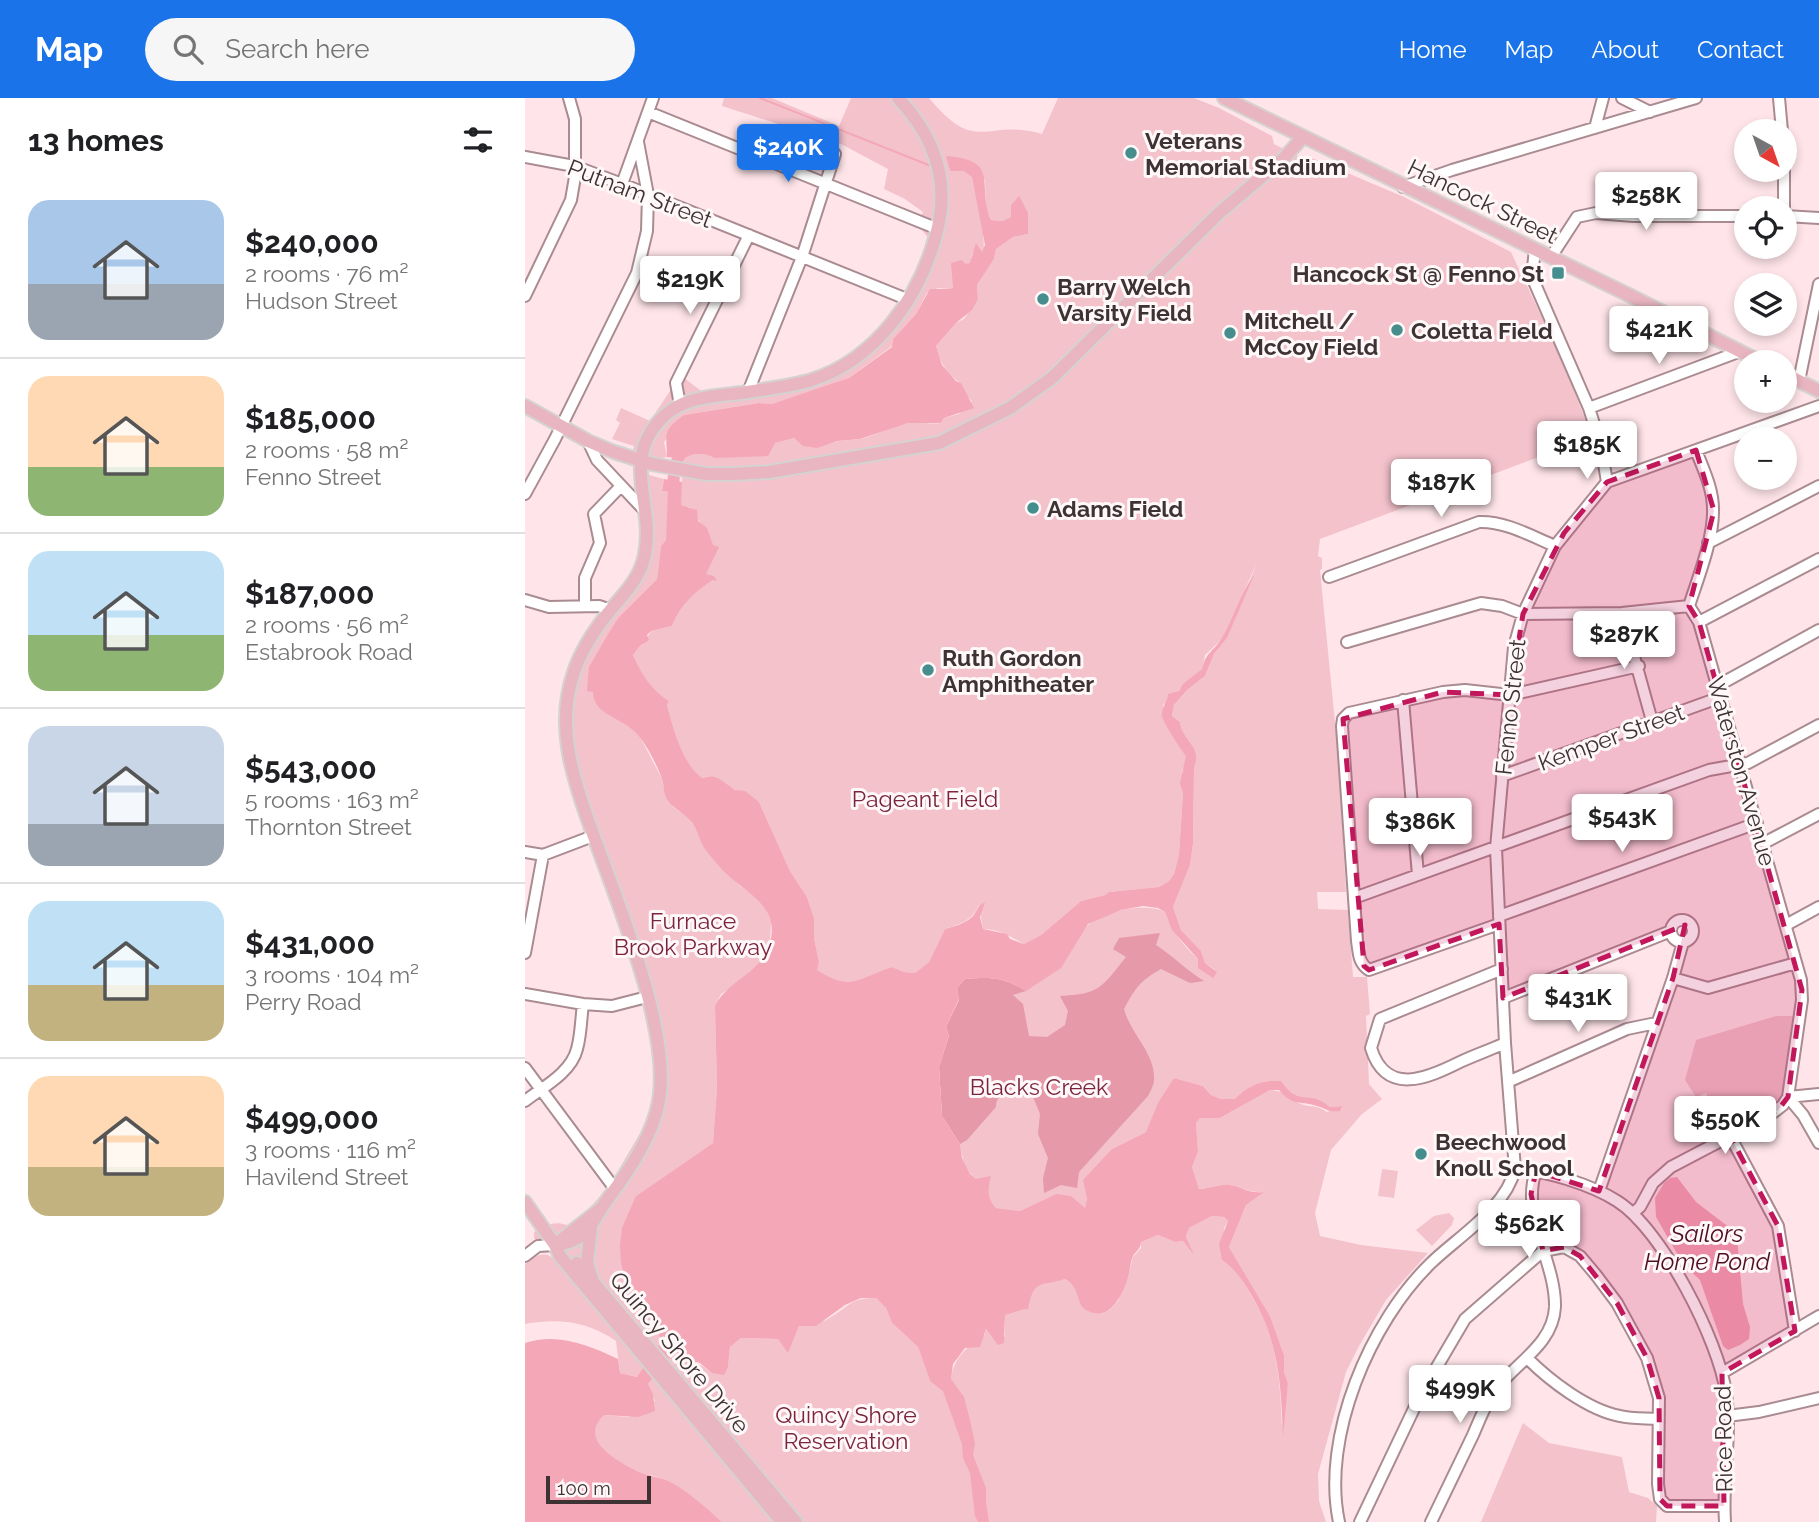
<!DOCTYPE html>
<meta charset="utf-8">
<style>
:root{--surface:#fff;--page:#f6f6f6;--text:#202124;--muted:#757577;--line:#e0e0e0;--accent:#1a73e8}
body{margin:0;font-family:Raleway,sans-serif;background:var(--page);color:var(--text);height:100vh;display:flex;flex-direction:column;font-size:26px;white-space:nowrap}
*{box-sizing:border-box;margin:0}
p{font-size:23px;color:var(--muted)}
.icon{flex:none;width:38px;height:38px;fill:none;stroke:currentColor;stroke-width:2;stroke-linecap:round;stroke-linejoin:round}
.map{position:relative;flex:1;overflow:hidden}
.panel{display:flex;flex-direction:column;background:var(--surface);width:525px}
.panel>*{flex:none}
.needle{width:46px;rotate:140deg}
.controls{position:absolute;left:1209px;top:21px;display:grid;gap:14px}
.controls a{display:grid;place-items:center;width:63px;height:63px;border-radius:50%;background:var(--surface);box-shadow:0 4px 10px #0003;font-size:35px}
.scale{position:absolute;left:21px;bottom:18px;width:105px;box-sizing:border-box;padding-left:7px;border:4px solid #3e3234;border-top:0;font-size:19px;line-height:24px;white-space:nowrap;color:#3e3234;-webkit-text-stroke:5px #fff8f9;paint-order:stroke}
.price{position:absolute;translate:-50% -60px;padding:0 16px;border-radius:7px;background:#fff;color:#222;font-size:23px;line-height:46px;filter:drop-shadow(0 2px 4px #0008)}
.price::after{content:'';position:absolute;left:50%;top:42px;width:21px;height:16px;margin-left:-10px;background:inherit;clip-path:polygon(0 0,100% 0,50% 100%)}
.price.on{background:var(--accent);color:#fff}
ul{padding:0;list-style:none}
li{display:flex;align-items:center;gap:21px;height:175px;padding:0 28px}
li+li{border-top:2px solid var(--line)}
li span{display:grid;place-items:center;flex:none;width:196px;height:140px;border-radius:21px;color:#555}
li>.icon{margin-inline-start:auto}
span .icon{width:84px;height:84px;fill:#fffc;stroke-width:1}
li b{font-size:30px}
h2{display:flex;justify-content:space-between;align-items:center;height:84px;padding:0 28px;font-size:30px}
header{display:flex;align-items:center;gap:42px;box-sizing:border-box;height:98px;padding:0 35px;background:var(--accent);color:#fff}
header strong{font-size:33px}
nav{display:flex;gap:38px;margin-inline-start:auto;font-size:24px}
.search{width:490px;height:63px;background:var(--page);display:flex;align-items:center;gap:18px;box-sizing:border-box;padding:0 24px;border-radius:38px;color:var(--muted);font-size:26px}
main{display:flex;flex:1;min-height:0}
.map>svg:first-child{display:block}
.green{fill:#f3c2cb}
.forest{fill:#e599a9}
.water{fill:#f4a7b7}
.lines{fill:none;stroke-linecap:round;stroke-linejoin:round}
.stream{stroke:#f4a7b7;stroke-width:2}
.river{stroke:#f4a7b7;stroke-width:12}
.minor-casing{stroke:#a98b91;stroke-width:14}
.major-casing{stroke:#d5d2d2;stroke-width:16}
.minor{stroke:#fff;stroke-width:10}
.major{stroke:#e9b5c1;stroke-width:12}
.marked{fill:#c2185b;fill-opacity:0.2;stroke:#c2185b;stroke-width:5;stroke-dasharray:14 9;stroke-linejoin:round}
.poi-dot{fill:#468d8e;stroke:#fff8f9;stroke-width:2.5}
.labels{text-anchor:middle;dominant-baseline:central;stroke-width:6;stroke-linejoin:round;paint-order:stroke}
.poi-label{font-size:23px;font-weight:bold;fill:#3e3234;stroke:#fff8f9;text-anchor:start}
.street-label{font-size:23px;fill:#3e3234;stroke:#fff8f9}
.park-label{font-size:23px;fill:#7c243f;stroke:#fff8f9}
.water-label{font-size:24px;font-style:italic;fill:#4f0c23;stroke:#fff8f9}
</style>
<header>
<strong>Map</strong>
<div class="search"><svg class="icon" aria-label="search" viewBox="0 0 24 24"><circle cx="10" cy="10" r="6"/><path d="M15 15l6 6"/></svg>Search here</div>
<nav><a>Home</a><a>Map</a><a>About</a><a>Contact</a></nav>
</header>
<main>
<section class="panel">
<h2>13 homes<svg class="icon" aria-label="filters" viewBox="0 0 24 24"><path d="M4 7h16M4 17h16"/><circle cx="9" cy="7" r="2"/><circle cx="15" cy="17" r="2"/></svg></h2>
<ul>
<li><span style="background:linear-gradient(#a9c7e8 60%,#9aa5b1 0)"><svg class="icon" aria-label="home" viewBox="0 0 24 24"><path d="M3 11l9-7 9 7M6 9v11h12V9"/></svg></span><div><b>$240,000</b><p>2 rooms · 76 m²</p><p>Hudson Street</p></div></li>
<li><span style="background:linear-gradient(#ffd9b3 65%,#8fb573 0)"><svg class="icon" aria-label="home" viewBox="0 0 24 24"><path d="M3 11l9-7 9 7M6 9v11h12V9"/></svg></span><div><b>$185,000</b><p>2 rooms · 58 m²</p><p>Fenno Street</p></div></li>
<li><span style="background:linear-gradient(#bfe0f5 60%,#8fb573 0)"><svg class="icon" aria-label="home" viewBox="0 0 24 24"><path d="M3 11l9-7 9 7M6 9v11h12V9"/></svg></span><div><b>$187,000</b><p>2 rooms · 56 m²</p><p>Estabrook Road</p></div></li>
<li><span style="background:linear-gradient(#c9d6e8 70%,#9aa5b1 0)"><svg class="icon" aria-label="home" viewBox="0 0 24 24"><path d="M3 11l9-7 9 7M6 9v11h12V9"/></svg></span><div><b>$543,000</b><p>5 rooms · 163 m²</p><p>Thornton Street</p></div></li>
<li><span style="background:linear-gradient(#bfe0f5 60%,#c2b280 0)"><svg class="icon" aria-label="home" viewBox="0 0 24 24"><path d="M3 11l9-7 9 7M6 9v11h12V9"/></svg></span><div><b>$431,000</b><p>3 rooms · 104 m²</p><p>Perry Road</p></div></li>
<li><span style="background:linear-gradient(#ffd9b3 65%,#c2b280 0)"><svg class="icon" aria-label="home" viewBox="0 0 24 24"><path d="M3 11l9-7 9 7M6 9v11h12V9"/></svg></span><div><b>$499,000</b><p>3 rooms · 116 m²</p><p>Havilend Street</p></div></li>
</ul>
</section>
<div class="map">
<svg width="1294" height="1424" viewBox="0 0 1294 1424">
<rect width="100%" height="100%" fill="#ffe5ea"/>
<path class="green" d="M199,0H247L314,28L326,0H404C453,59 460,19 517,36L533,0H669L694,10L747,38L749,46L779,61L787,60L879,99L986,154L1038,264L1067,339L795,441L793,458L797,460V471L795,472L813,655L821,794H792L793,811L823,812L828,879H842L845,916L841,918L844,986L857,1001L837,1016L806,1052L790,1115L795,1138L836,1147L903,1155L861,1202L834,1248L821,1274L793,1376L794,1403L801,1424H197C178,1408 156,1392 134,1380C128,1377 120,1377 114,1374C93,1364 53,1342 78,1317L104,1319L130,1303L123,1286L150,1252C162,1261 176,1265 187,1275L203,1269L205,1249L216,1240L253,1241L263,1254L274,1228C283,1227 293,1226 301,1222C322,1211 325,1199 351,1200L361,1210L367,1225L393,1249L405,1283L426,1281C429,1259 441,1250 459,1238L461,1231L473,1246L480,1238V1217C507,1214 502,1190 517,1185C524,1182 533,1183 540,1181L550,1189L554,1204L584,1212L593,1203L603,1180L608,1159L616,1150V1144L633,1137L650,1144L658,1143L667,1154L661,1139L664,1130L687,1118L699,1119L703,1123L699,1130L697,1162C711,1172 719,1184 727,1199C753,1243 755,1281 757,1330L763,1285L759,1274V1257L745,1218L704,1149L721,1107L738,1094C721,1095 715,1087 703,1087C694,1086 684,1091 674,1091L667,1069L673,1054L671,1025L675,1020H695L745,992C758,992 764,1001 776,1006C786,1010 791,1006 802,1014L816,1008L805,1009C790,997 787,1004 772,1000C765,998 759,988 755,983C739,981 721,988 710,1001H696L686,997L678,988L649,980L621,1034L587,1051L562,1100L560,1111L531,1096L495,1113L471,1110L464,1102L457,1081H451C440,1073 437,1059 435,1046L424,938L549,845C553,840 557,832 562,828C578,813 621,804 640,814C649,839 669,862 692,873L680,865L676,853L656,832L648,809L665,767L668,746L669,670C678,647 658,645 655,624L647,618L649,607L662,592L680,578L689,556L702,540L732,465L697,541L680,557L677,571L638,607L640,624L661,658V665L657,673L658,695L654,756L649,776L644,783L634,789L584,794L580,797L556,803L516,837L499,846C486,839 474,831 458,831L454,807C447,823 435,826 420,831L404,864L390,875L379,874L367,869C333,880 328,894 291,872L294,864L289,840V820L282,799L265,773L234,704L199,686L193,680L187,678L176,680C157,666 148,629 142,607L144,603C127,593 114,574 108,557L114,549L118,547L126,533L147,528C155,507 171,493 188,482L180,476C196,434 182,443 167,410L155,407L159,361C167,354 181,355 189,360L269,340C287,356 294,346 314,343C321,342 329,342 336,341C352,337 367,328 383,325C395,323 406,327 416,325L419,320L434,316L447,303L441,297L436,285C422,277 415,264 411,248L431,225L439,221L453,201L452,187L469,161L471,151L488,139L503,136L494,99L486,107V119L479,123L466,122L461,111L460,82L422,58L425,73H438L447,79L458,130L459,153L456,154L454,149L447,156L446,165L428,170V188L425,191L413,190L402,195L391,216L368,241L367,248L324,280L296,291L247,306L234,305L159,317L139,344L142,359L127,362L107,358L109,348L87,341L95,325L91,322L96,310L125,323L153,281L159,280L179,295L189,297L299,275L349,240L390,183L405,142L393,127L398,114L380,101L359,91L363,71L316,46L197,8Z
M112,374L139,381L137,393H143V426L141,442L136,448L132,481L94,519L68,594L85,618L102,625L114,637L137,681L140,696L148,709L164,720L171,731L177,746L215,788L232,798L240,808L246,824L245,845L237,862L207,889L196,896L190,908L192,990L188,1045L111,1098L114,1197L132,1219L131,1232L137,1243L113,1279L95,1275L91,1243C62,1223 33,1220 0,1226V1166C9,1159 18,1152 28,1160L67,1208L72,1203L35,1158L20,1151L9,1140V1134C20,1128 28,1122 42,1127L62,1113L84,1088L120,1027L129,1000L130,965L114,882L49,694L40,583L49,557L62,534L103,480L115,457L117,441Z
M1251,918H1270L1257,999L1253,1007L1204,1036L1181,995L1171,999L1160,982L1171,942Z
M857,1071L873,1073L869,1100L853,1098Z
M924,1115L929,1120L927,1127L907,1148L891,1132L909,1118Z
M998,1325L1024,1345L1097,1359L1104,1394L1123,1400L1132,1408L1131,1424H956Z"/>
<path class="forest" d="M635,835L631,847C648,858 661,872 679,883L665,885L636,871C616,882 610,890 599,911C605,935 631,956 629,982C629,987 625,994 623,998L554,1074L552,1090L536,1087L519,1095L518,1080L523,1060L513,1036L515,1016L508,999L490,989C480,995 471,997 471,1009L442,1042L435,1046L417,1018L414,969L424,938L421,929L434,902L432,890L440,881C467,879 478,879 501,893L488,897L498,906L504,938L522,939L540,927L543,913L535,898C575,896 576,890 601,859L588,851L594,840Z"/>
<path class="water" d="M421,58C477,62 451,88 466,122L478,123L486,119V107L494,98L503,115V136L488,139L471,151L469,161L452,187L453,201L447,212L431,225L411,248L417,267L431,283L436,285L449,310L419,320L416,325H383L335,341L312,343L292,350L278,348L269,340L250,345L243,358L189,360C181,355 167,354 159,361L142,359C142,336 136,334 159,317L234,305L247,306L324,280L367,249L368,241L391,216L405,191H425L428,189L426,165L437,162L440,166L445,165L451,145L457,154L460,147L447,79L438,73H425Z
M139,381L157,384L156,407L172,412L173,423L182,430L188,447L194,449L181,476L189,478L192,483L188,482C171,493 155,507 147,528L126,533L122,537L124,542L114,549L108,557C115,574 127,593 144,603L142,607C148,629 157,666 177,680L187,678L193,680L210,692L220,693L234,704L265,773L282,799L289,820V840L294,864L292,872C327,894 333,880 367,869L379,874L390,875L404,864L420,831C430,828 440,826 448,818C453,812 452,808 460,804L455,819L458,831L482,836L485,841L499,846L516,837L556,803L580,797L584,794L634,789L644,783L649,776L654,756L658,695L655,685L661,658C656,652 638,624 637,618C636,609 643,604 643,596L654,593L658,586L677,571C681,553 690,553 698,538C709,518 715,496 729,477L702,540L689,556L680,578L662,592L649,607L647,618L655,624C658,645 678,647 669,670L668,746L665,767L648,809L656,832L676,853L680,865L692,874L688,880L673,870V861L647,832L640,814L633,810L618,808L596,812L563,826L536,870L501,893C478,879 467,879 440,881L432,890L434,901L421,929L424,938L414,969L417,1018L435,1046L437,1060L445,1076L451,1081L466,1078C463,1092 461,1099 471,1110L495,1113L531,1096L546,1098L560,1110L562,1100L558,1082L587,1051L621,1034L633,1005L649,980L678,988L686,997L696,1001H710C721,988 739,981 756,983C775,1011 783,990 805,1009L817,1008L815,1013C800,1014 804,1011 792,1008C774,1002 768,1009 754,992H745L695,1020H675L671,1025L673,1054L667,1069L674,1091C684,1091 694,1086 704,1087C718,1088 721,1096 739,1094L721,1107L704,1149L745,1218L759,1257V1274L763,1285L758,1338C756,1286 754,1246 728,1200C719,1184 711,1172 697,1162L694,1146L703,1123L699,1119L687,1118L664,1130L661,1139L669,1157L658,1143L650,1144L633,1137L616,1144C615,1152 612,1152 608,1158C605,1165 605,1173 603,1180C597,1198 584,1225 561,1212C552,1207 554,1196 548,1188C546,1185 543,1183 540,1181C515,1189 509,1180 503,1211C494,1211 489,1216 480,1217L479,1245L473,1247L461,1231L455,1249L440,1250L428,1266L426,1281L439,1299L444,1318L450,1345L448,1357L461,1390V1405L464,1424H453L450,1418L445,1375L438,1360L437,1346L418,1293L405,1283L393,1249L367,1225L361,1210L351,1200H336L320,1207L291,1228H274L263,1255L253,1241L216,1240L205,1249L203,1269L199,1277L187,1275L175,1265L161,1261L150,1253L123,1286L128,1296L130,1313L113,1319L79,1317C52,1342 94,1364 114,1374C123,1378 135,1379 145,1384C163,1393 181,1410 197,1424H0V1245C32,1234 64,1247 93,1261L95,1275L112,1279L137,1243L131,1232L132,1219L99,1178L96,1165L95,1147L97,1130L111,1098L188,1045L192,990L190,908C202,883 237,874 245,845C256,804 214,793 193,767C188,760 181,754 177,746C173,738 172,730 165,722C157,713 145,710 140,697C138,692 139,686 137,681C132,667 121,645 111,635C98,620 68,617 68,594L62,593L64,569L82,538L94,519L132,481L136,448L141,442L143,393H137Z
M1152,1079L1171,1104L1205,1130L1212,1140L1218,1206L1225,1229L1224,1241L1215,1247L1203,1252L1198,1248L1175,1182L1158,1166L1131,1119L1130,1100L1139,1085L1145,1080Z"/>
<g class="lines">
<path class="stream" d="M235,0L406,68"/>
<path class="river" d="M149,398C147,381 150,363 159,348H161"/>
<defs>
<path id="minor" d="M1097,0L1125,14
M1254,0L1257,33
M123,14L413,131
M1070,30L1078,0
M0,59L49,68L97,86L384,202
M97,86L128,0
M878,89L927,72L1171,0
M1259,110V72
M1260,118L1294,120
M1026,159L1052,119L1071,115L1108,118H1222
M0,198L46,102L50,79V21L44,0
M1274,283L1294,186
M223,294L277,159L310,56
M155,307L151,285L224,137
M1064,310L1216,253
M63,343L72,362L120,413
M1171,352C1178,371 1188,390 1188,411C1189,440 1173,480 1164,508L1174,524L1276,882L1277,902L1263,999L1278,1017L1294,1045
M1082,384L1294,308
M0,396L30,341L112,175L122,133L123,97L113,44
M1183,445L1294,388
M804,479L954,424C980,423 1006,438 1030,448
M0,502L24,509L74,508L86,512
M60,508V480L75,445L69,416L96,388
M1097,515L1127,623
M1174,524L1294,461
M822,544L956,505L977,508L998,516L1097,515L1164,508
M1192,588L1294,532
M878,602L893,777
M977,678L1196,599
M1237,746L1294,716
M0,754L18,757L68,738
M829,800L1184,672L1223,665L1294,627
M974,818L1232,725
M1146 833a11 11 0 1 1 22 0a11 11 0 1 1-22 0Z
M974,826L844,872C833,865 834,855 832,843L817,628L818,621L824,615L918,594L940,592L985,597L1114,568
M1261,827L1294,809
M0,855L18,757
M977,871L855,921L846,950C861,999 903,980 935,964C950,957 965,952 980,945
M1148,880L1183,890L1271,865
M0,896L58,906L87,908L122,899
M978,900L1146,833
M0,970L90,1091
M985,983L1102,931L1131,925
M0,1003C18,989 46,975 52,951C56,937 56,921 58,906
M1205,1038L1253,1128L1270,1233
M990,1071C1020,1072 1067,1087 1092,1103C1137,1131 1194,1243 1201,1295C1207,1338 1197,1381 1200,1424
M1074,1093L1148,880L1158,844
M1108,1115L1115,1109L1128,1085L1146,1069L1245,1017L1258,1007L1263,999L1294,996
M0,1158L13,1148L30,1147
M1002,1260C1025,1283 1063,1312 1095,1318C1107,1321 1121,1320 1133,1321
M1197,1275L1294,1218
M1202,1318L1234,1314L1294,1300
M814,1424C796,1339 845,1224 906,1165C934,1138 981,1110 990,1071L980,945L971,750L989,549L998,516L1030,448L1082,384L1076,348L1064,310L1007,179L1010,151
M835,1424L896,1296L940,1221L1018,1153L1039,1149L1055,1158L1071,1177L1092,1205L1122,1260L1134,1300L1133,1386L1135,1401L1142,1408H1199
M906,1424C920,1395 934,1366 948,1337C954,1323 960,1307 969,1294C988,1266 1028,1248 1030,1209C1031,1164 995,1117 1011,1073"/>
<path id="major" d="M699,0L1108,199L1236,264
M1260,276L1294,293
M0,308L63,343L89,354L127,366L181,376H209L244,374L414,345L485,310L527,280L693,116L760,59L778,39
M0,1104L30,1147L35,1158L257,1424
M66,1130L62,1165L67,1180
M30,1147C66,1143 66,1122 85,1098C105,1071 128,1037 134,1003C147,930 88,794 63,722C46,674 32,627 48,577C55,554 68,534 83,515C98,497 116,480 120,456C130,407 95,362 137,320C157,299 189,298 217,295C240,291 264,289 287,282C351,261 394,200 411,137C426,84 409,38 373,0
M30,1147L74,1112
M52,1165L271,1424"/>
</defs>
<use href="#minor" class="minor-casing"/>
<use href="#major" class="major-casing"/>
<use href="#minor" class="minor"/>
<use href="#major" class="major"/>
</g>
<path class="marked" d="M1171,352L1189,413L1164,508L1174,524L1277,892L1263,999L1253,1012L1205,1038L1253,1128L1270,1233L1197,1275L1199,1408H1142L1135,1401L1134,1300L1122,1260L1092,1205L1055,1158L1039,1149L1018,1153L1006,1096L1011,1073L1074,1093L1148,880L1160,827L978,900L974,826L844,872L839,868L818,621L918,594L985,597L998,516L1039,435L1082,384Z"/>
<g class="poi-dot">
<circle cx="606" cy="55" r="7"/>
<rect x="1026" y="168" width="14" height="14" rx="3.5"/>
<circle cx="518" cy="201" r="7"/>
<circle cx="872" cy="232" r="7"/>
<circle cx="705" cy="235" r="7"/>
<circle cx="508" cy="410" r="7"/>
<circle cx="403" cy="572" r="7"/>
<circle cx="896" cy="1056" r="7"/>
</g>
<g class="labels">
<g class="poi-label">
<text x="620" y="42">Veterans<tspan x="620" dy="26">Memorial Stadium</tspan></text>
<text x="1019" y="175" text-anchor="end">Hancock St @ Fenno St</text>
<text x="532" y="188">Barry Welch<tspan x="532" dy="26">Varsity Field</tspan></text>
<text x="719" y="222">Mitchell /<tspan x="719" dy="26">McCoy Field</tspan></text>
<text x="886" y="232">Coletta Field</text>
<text x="522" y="410">Adams Field</text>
<text x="417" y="559">Ruth Gordon<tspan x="417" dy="26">Amphitheater</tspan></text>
<text x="910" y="1043">Beechwood<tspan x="910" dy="26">Knoll School</tspan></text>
</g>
<g class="street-label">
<text transform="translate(115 95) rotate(21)">Putnam Street</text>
<text transform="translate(958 103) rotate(26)">Hancock Street</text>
<text transform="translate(985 609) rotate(-84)">Fenno Street</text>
<text transform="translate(1086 639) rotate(-20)">Kemper Street</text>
<text transform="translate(1217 673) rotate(74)">Waterston Avenue</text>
<text transform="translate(155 1254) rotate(50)">Quincy Shore Drive</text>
<text transform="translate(1198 1341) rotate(-91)">Rice Road</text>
</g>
<g class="park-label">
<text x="400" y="700">Pageant Field</text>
<text x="168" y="822">Furnace<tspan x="168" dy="26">Brook Parkway</tspan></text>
<text x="514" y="988">Blacks Creek</text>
<text x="321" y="1316">Quincy Shore<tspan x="321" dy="26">Reservation</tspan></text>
</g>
<g class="water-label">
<text x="1182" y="1135">Sailors<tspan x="1182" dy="28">Home Pond</tspan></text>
</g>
</g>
</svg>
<div class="controls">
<a><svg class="needle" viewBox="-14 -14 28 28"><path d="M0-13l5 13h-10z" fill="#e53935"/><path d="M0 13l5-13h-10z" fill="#757577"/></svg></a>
<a><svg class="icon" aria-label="locate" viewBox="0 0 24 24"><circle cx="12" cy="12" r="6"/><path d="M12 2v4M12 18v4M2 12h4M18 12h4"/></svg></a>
<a><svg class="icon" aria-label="layers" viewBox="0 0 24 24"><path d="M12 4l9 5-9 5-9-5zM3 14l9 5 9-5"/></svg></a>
<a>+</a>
<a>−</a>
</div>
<div class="scale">100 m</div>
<b class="price on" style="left:263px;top:86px">$240K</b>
<b class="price" style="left:1121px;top:134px">$258K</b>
<b class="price" style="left:165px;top:218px">$219K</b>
<b class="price" style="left:1134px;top:268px">$421K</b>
<b class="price" style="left:1062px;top:383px">$185K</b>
<b class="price" style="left:916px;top:421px">$187K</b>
<b class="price" style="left:1099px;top:573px">$287K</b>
<b class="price" style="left:1097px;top:756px">$543K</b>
<b class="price" style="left:895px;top:760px">$386K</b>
<b class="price" style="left:1053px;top:936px">$431K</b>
<b class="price" style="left:1200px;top:1058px">$550K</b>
<b class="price" style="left:1004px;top:1162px">$562K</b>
<b class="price" style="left:935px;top:1327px">$499K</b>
</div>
</main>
